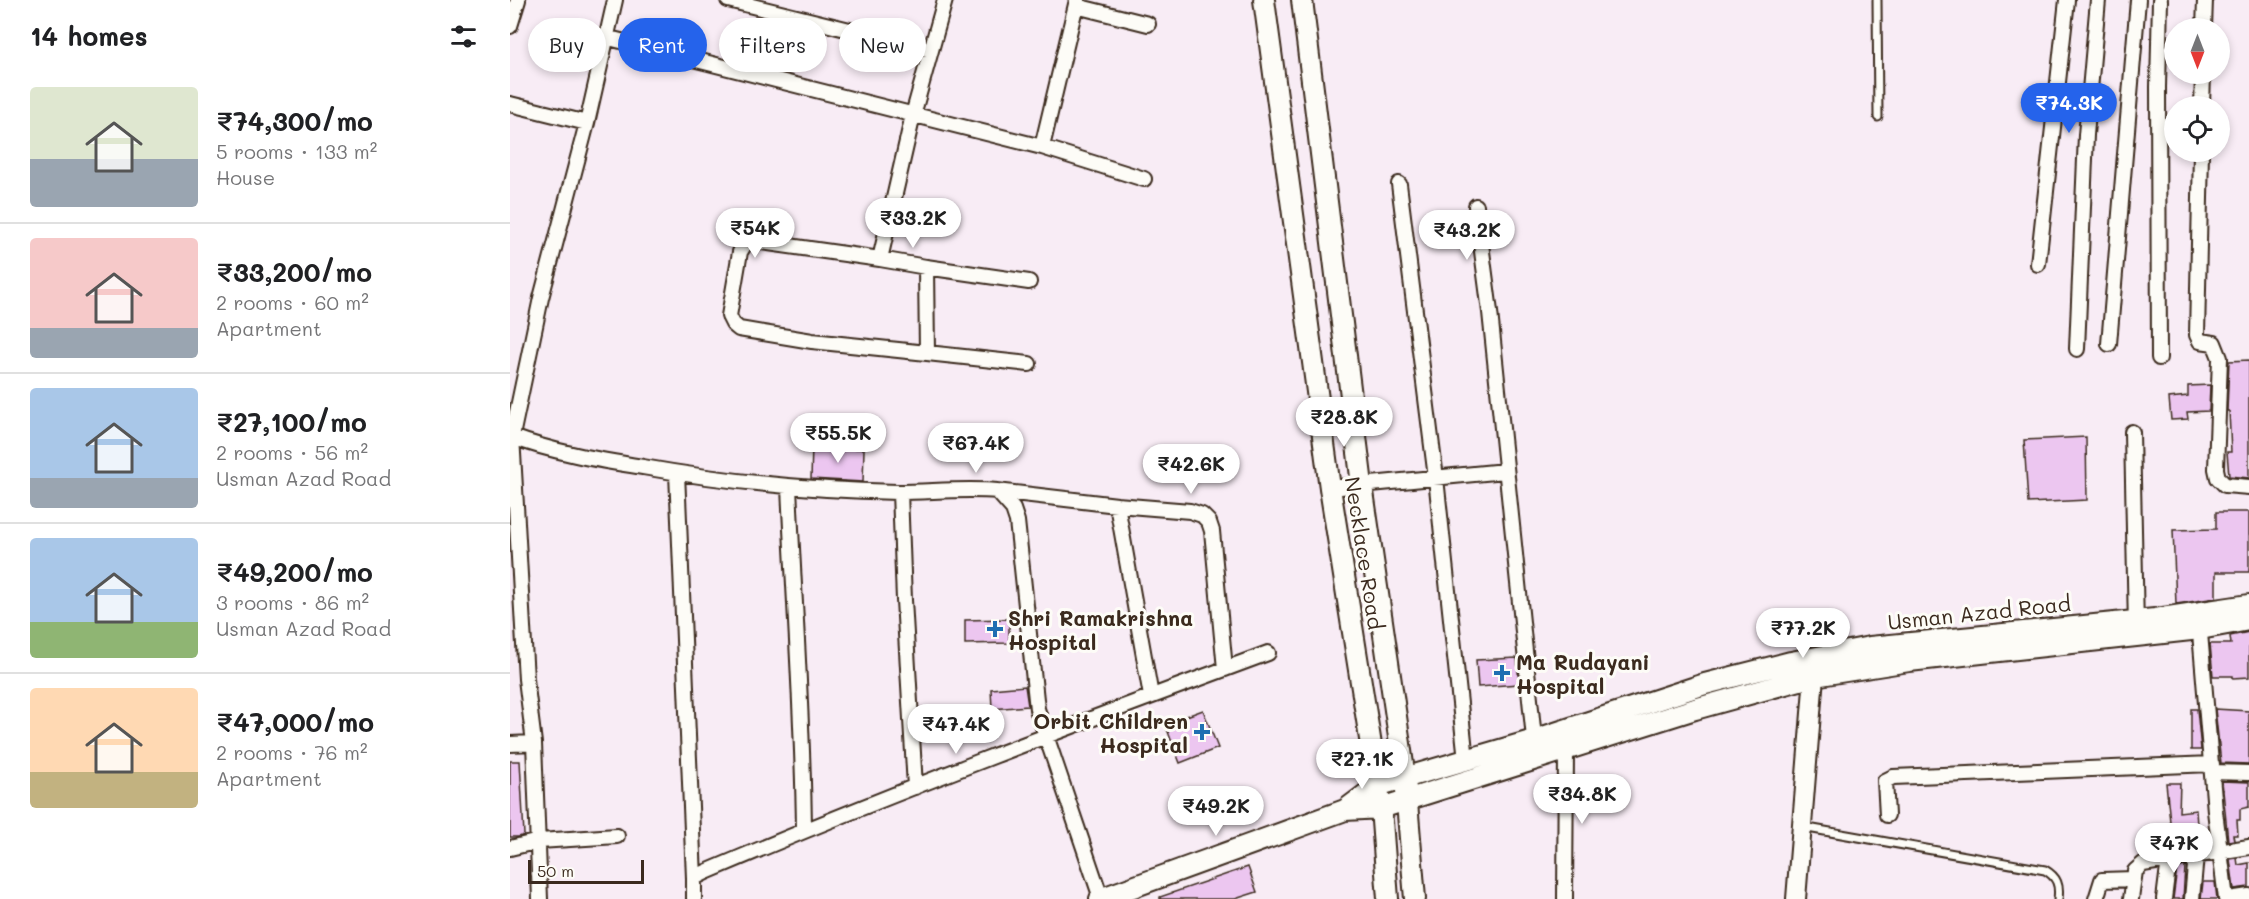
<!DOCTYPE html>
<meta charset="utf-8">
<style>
:root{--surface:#fff;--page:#f2f2f2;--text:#202124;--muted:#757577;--line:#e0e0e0;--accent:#2563eb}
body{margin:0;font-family:Mali,sans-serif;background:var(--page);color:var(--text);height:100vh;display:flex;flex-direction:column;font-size:22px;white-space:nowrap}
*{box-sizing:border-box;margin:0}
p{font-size:20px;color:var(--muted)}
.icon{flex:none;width:33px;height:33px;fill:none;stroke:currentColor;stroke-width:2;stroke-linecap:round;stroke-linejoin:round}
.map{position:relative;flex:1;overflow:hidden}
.side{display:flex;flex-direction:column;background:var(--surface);width:510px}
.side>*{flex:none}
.guide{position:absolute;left:18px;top:18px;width:570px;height:54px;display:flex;gap:12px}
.needle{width:39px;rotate:180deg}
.tools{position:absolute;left:1654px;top:18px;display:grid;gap:12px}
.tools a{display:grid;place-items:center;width:66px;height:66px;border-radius:50%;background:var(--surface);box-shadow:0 3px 9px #0003;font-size:30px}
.scale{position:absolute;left:18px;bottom:15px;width:116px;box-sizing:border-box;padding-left:6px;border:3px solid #3b2a1e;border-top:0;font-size:16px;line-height:21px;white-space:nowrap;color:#3b2a1e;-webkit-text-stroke:4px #fdfcf7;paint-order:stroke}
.price{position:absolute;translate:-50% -51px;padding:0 14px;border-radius:21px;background:#fff;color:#222;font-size:20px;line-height:39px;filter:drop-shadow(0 2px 3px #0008)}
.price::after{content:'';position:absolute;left:50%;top:36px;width:18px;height:14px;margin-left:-9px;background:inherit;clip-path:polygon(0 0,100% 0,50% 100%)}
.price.active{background:var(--accent);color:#fff}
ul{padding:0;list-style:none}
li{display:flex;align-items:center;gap:18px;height:150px;padding:0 30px}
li+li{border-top:2px solid var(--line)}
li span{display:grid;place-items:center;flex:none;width:168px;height:120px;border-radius:6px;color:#555}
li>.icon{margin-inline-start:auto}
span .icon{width:72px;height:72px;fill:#fffc;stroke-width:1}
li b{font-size:26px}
h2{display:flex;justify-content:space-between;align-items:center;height:72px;padding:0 30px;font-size:26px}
.pill{padding:0 21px;border-radius:27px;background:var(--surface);box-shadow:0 3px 9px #0003;font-size:21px;line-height:54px}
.pill.active{background:var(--accent);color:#fff}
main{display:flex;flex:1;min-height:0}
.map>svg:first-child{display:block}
.building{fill:#ecc6f0;stroke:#3b2a1e;stroke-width:1.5}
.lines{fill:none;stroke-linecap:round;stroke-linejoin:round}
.service-casing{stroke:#3b2a1e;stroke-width:11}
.minor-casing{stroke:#3b2a1e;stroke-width:18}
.tertiary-casing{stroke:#3b2a1e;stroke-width:22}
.secondary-casing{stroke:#3b2a1e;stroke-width:24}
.service{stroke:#fdfcf7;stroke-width:7}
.minor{stroke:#fdfcf7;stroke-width:14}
.tertiary{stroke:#fdfcf7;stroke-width:18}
.secondary{stroke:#fdfcf7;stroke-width:20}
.poi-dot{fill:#1f6fb2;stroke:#fdfcf7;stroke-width:2}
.labels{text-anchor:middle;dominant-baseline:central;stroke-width:6;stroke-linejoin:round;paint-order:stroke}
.street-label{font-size:21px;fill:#3b2a1e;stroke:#fdfcf7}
.poi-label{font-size:21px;font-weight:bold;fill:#3b2a1e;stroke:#fdfcf7;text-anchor:start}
</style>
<main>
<section class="side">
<h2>14 homes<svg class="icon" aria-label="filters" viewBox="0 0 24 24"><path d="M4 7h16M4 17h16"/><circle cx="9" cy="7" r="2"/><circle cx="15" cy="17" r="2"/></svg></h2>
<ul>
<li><span style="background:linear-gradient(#dfe7d0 60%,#9aa5b1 0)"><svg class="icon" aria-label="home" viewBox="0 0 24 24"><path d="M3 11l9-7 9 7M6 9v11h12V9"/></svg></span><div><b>₹74,300/mo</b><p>5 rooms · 133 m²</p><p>House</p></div></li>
<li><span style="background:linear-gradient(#f6c9c9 75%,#9aa5b1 0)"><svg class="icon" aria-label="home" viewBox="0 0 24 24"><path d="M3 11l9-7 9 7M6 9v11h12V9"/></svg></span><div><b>₹33,200/mo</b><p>2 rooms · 60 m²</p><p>Apartment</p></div></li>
<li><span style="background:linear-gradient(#a9c7e8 75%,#9aa5b1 0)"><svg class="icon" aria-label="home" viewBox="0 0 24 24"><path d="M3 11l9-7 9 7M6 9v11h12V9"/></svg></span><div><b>₹27,100/mo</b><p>2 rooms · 56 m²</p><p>Usman Azad Road</p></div></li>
<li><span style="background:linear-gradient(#a9c7e8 70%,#8fb573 0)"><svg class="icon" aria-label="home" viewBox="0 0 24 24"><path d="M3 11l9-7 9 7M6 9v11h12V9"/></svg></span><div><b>₹49,200/mo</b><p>3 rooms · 86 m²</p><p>Usman Azad Road</p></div></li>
<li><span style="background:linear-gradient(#ffd9b3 70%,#c2b280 0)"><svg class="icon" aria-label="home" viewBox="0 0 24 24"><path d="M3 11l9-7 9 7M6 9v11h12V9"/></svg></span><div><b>₹47,000/mo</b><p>2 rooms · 76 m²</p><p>Apartment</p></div></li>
</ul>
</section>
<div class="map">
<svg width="1739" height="899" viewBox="0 0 1739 899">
<rect width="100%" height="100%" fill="#f8ecf5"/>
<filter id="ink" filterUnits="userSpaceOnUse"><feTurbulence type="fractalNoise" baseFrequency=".0167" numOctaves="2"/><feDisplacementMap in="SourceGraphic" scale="12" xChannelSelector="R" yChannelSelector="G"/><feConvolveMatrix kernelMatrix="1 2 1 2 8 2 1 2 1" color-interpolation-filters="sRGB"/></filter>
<g filter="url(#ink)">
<path class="building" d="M1739,360V478L1719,476L1717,452H1721L1719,411H1717L1719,361Z
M1700,385L1699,411L1677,412L1678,419L1661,420L1659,398L1678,396V386Z
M1576,437L1577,500L1518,503L1514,440Z
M302,447L354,449L353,482L301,479Z
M1706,512H1739V572H1706V598L1666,604L1663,530L1706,529Z
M499,619V643L455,644V620Z
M1739,632V677L1723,678V676H1703L1700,644H1721L1720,636Z
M1007,658L1009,684L968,687L966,660Z
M515,686L518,706L482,709L481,689Z
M1681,709H1687L1691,750H1681Z
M1705,709L1739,711V764L1711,763Z
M693,710L708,748L670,763L655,724Z
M0,761H10L14,835L9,837H0Z
M1712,781L1739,782V807L1730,809V820H1727L1728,835H1723L1724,840L1718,841Z
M1656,783H1670L1669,812L1686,810L1687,826H1684V839L1662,841Z
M1727,858L1728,865L1739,863V887L1724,889L1720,859Z
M1675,866L1673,899H1663L1667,868Z
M738,867L747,892L725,899H650V897Z
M1693,882H1705L1707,899H1691Z"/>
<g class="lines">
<defs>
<path id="service" d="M1367,0L1368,117
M1292,827L1535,870C1547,877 1550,885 1548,899"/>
<path id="minor" d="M218,0L421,50
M566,6L638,24
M0,26L8,0
M1694,28L1695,0
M95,37L532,147L634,179
M0,104L77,123
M1692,106L1693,74
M532,147L567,0
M1691,152L1687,335L1690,341L1704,343L1710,358L1706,469L1708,478L1715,485L1739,487
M889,184L926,478L956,760
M966,206L980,312L1025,748
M370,259L244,241L235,244L230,252L219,316L223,324L229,329L302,341L417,353L416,267L370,259L403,115L435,0
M1528,264L1557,0
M416,267L519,282
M1599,344L1628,0
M1567,349L1576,135L1588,0
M417,353L519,364
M1649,358L1648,87L1650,0
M1622,432L1626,628
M0,436C42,452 88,460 133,467C217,482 302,490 387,492C420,492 454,488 487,491L503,509L507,521L527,709L591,898
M167,473L184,878
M279,487C284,601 293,716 294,831
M820,488L995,471
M487,491L607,505L680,511L692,515L699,522L702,531L715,669
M390,492L394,600L405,787
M607,505L641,696
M1689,621L1705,811L1716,899
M0,744L24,743
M1702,772L1739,773
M1377,815L1375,781L1383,777L1702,764
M0,848L29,841L107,836
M30,899L24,743L16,679L2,436L31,298L77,123L105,0
M184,899V878L196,872C381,793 569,723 758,653
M1055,899L1056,750
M1586,899L1592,880L1624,879
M1621,899L1625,871L1633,864L1739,847
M1654,899L1659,859
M1682,899L1686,855
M1719,899L1739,896"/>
<path id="tertiary" d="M1286,899L1304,676"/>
<path id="secondary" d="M754,0L820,488L871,808L878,899
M792,0L852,485L895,778L905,899
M835,810L867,786L1024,740L1195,684L1281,662L1360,647L1645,619L1739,605
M590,899L835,810L871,808L1185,709L1304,676L1399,661L1690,629L1739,620"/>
</defs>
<use href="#service" class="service-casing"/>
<use href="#minor" class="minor-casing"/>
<use href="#tertiary" class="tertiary-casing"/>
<use href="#secondary" class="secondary-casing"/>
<use href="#service" class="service"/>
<use href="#minor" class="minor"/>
<use href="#tertiary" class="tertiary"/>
<use href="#secondary" class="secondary"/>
</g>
</g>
<g class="poi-dot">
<path d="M482 620h6v6h6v6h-6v6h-6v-6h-6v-6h6z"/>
<path d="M989 664h6v6h6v6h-6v6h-6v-6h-6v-6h6z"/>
<path d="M689 723h6v6h6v6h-6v6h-6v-6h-6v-6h6z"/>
</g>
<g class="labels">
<g class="street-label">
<text transform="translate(855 553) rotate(81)">Necklace Road</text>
<text transform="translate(1469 612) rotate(-6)">Usman Azad Road</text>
</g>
<g class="poi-label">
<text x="498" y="617">Shri Ramakrishna<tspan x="498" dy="24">Hospital</tspan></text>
<text x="1006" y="661">Ma Rudayani<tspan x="1006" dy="24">Hospital</tspan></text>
<text x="678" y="720" text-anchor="end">Orbit Children<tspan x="678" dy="24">Hospital</tspan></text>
</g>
</g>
</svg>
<div class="tools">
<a><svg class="needle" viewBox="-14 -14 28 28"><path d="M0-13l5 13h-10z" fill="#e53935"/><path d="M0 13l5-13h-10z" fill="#757577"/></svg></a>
<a><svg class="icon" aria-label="locate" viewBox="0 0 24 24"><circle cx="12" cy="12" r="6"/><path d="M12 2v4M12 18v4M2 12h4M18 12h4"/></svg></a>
</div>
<div class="scale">50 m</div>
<b class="price active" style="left:1559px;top:134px">₹74.3K</b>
<b class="price" style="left:403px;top:249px">₹33.2K</b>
<b class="price" style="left:245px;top:259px">₹54K</b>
<b class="price" style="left:957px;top:261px">₹43.2K</b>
<b class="price" style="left:834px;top:448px">₹28.8K</b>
<b class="price" style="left:328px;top:464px">₹55.5K</b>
<b class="price" style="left:466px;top:474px">₹67.4K</b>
<b class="price" style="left:681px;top:495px">₹42.6K</b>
<b class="price" style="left:1293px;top:659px">₹77.2K</b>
<b class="price" style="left:446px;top:755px">₹47.4K</b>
<b class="price" style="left:852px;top:790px">₹27.1K</b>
<b class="price" style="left:1072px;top:825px">₹34.8K</b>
<b class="price" style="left:706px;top:837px">₹49.2K</b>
<b class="price" style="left:1664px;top:874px">₹47K</b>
<div class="guide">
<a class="pill">Buy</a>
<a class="pill active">Rent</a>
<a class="pill">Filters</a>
<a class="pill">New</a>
</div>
</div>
</main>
